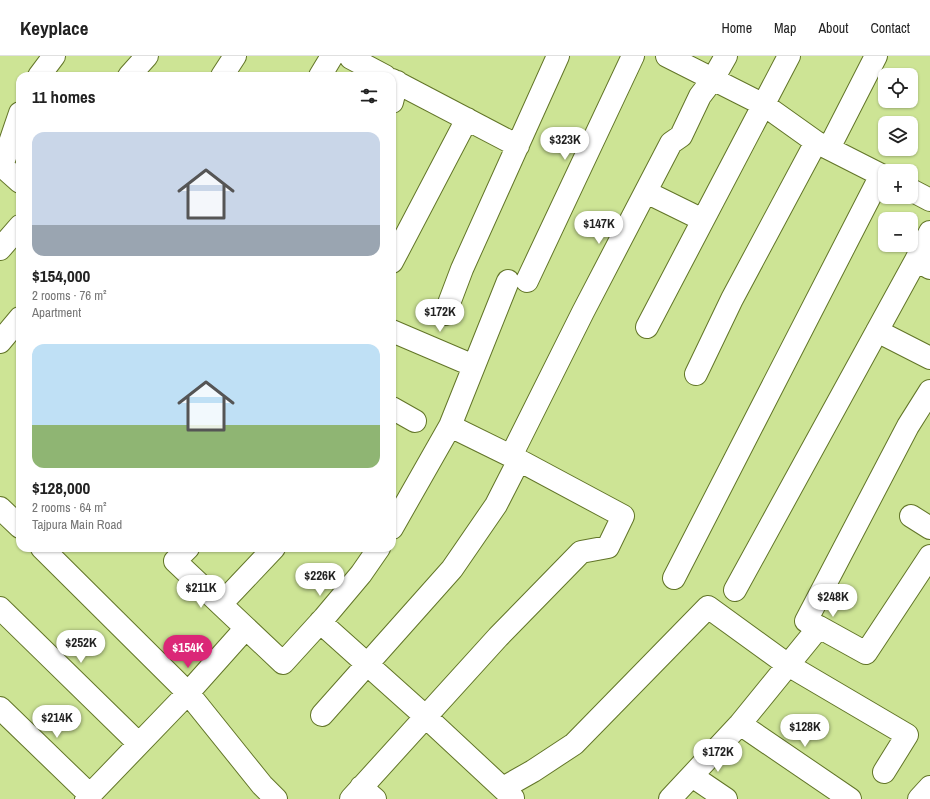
<!DOCTYPE html>
<meta charset="utf-8">
<style>
:root{--surface:#fff;--page:#f6f6f6;--text:#222;--muted:#767676;--line:#e0e0e0;--accent:#db2777}
body{margin:0;font-family:"Archivo Narrow",sans-serif;background:var(--page);color:var(--text);height:100vh;display:flex;flex-direction:column;font-size:15px;white-space:nowrap}
*{box-sizing:border-box;margin:0}
p{font-size:13px;color:var(--muted)}
.icon{flex:none;width:22px;height:22px;fill:none;stroke:currentColor;stroke-width:2;stroke-linecap:round;stroke-linejoin:round}
.map{position:relative;flex:1;overflow:hidden}
.sheet{position:absolute;left:16px;top:16px;width:380px;height:480px;display:flex;flex-direction:column;background:var(--surface);border-radius:12px;box-shadow:0 1px 3px #0004}
.sheet>*{flex:none}
.fabs{position:absolute;left:878px;top:12px;display:grid;gap:8px}
.fabs a{display:grid;place-items:center;width:40px;height:40px;border-radius:8px;background:var(--surface);box-shadow:0 1px 3px #0004;font-size:20px}
.price{position:absolute;translate:-50% -34px;padding:0 9px;border-radius:14px;background:#fff;color:#222;font-size:13px;line-height:26px;filter:drop-shadow(0 1px 2px #0008)}
.price::after{content:'';position:absolute;left:50%;top:24px;width:12px;height:9px;margin-left:-6px;background:inherit;clip-path:polygon(0 0,100% 0,50% 100%)}
.price.active{background:var(--accent);color:#fff}
ul{padding:0;list-style:none}
li{display:grid;align-content:center;gap:8px;height:212px;padding:0 16px}
li span{display:grid;place-items:center;height:124px;border-radius:12px;color:#555}
li>.icon{margin-inline-start:auto}
span .icon{width:72px;height:72px;fill:#fffc;stroke-width:1}
li b{font-size:17px}
h2{display:flex;justify-content:space-between;align-items:center;height:48px;padding:0 16px;font-size:17px}
header{display:flex;align-items:center;gap:24px;box-sizing:border-box;height:56px;padding:0 20px;background:var(--surface);border-bottom:1px solid var(--line)}
header strong{font-size:19px}
nav{display:flex;gap:22px;margin-inline-start:auto;font-size:14px}
.map>svg:first-child{display:block}
.lines{fill:none;stroke-linecap:round;stroke-linejoin:round}
.minor-casing{stroke:#627528;stroke-width:24}
.minor{stroke:#fff;stroke-width:22}
</style>
<header>
<strong>Keyplace</strong>
<nav><a>Home</a><a>Map</a><a>About</a><a>Contact</a></nav>
</header>
<div class="map">
<svg width="930" height="743" viewBox="0 0 930 743">
<rect width="100%" height="100%" fill="#cde495"/>
<g class="lines">
<defs>
<path id="minor" d="M667,0L764,49L816,86L885,121
M351,2L385,20
M39,20L54,0
M129,20L147,0
M222,20L235,0
M320,20L332,0
M392,24L518,90
M392,46L397,26
M20,57L2,110L20,126
M829,92L876,0
M911,134L930,144
M646,136L703,164
M930,176L916,204L930,212
M0,193L20,170
M392,206L467,63
M527,225L633,0
M445,258L462,213L558,0
M647,271L789,0
M392,275L474,310
M877,275L930,302
M0,286L20,262
M696,318L732,243L816,86
M392,352L415,365
M511,400L583,256L671,87L681,80L700,40L713,23L726,0
M0,452L20,471
M911,460L930,472
M392,472L450,370L508,225
M42,492L188,637L262,729L276,743
M188,492L175,505L283,607L324,562L361,518L379,492
M674,522L881,119
M735,534L916,204
M221,548L274,492
M0,552L138,687
M320,566L426,661L513,742
M819,571L866,597L930,500
M0,652L90,739
M322,659L452,513L496,449L519,404
M740,668L850,743
M692,720L726,743
M361,731L375,743
M503,732L533,715L574,688L708,551L788,609L907,679L884,716
M86,743L188,637L246,572
M351,743L498,581L581,496L608,491L623,460L511,400L450,370
M670,743L740,668L819,571L806,565L908,370L930,335
M919,743L930,731"/>
</defs>
<use href="#minor" class="minor-casing"/>
<use href="#minor" class="minor"/>
</g>
</svg>
<div class="fabs">
<a><svg class="icon" aria-label="locate" viewBox="0 0 24 24"><circle cx="12" cy="12" r="6"/><path d="M12 2v4M12 18v4M2 12h4M18 12h4"/></svg></a>
<a><svg class="icon" aria-label="layers" viewBox="0 0 24 24"><path d="M12 4l9 5-9 5-9-5zM3 14l9 5 9-5"/></svg></a>
<a>+</a>
<a>−</a>
</div>
<b class="price" style="left:565px;top:105px">$323K</b>
<b class="price" style="left:599px;top:189px">$147K</b>
<b class="price" style="left:440px;top:277px">$172K</b>
<b class="price" style="left:320px;top:541px">$226K</b>
<b class="price" style="left:201px;top:553px">$211K</b>
<b class="price" style="left:833px;top:562px">$248K</b>
<b class="price" style="left:81px;top:608px">$252K</b>
<b class="price active" style="left:188px;top:613px">$154K</b>
<b class="price" style="left:57px;top:683px">$214K</b>
<b class="price" style="left:805px;top:692px">$128K</b>
<b class="price" style="left:718px;top:717px">$172K</b>
<section class="sheet">
<h2>11 homes<svg class="icon" aria-label="filters" viewBox="0 0 24 24"><path d="M4 7h16M4 17h16"/><circle cx="9" cy="7" r="2"/><circle cx="15" cy="17" r="2"/></svg></h2>
<ul>
<li><span style="background:linear-gradient(#c9d6e8 75%,#9aa5b1 0)"><svg class="icon" aria-label="home" viewBox="0 0 24 24"><path d="M3 11l9-7 9 7M6 9v11h12V9"/></svg></span><div><b>$154,000</b><p>2 rooms · 76 m²</p><p>Apartment</p></div></li>
<li><span style="background:linear-gradient(#bfe0f5 65%,#8fb573 0)"><svg class="icon" aria-label="home" viewBox="0 0 24 24"><path d="M3 11l9-7 9 7M6 9v11h12V9"/></svg></span><div><b>$128,000</b><p>2 rooms · 64 m²</p><p>Tajpura Main Road</p></div></li>
</ul>
</section>
</div>
